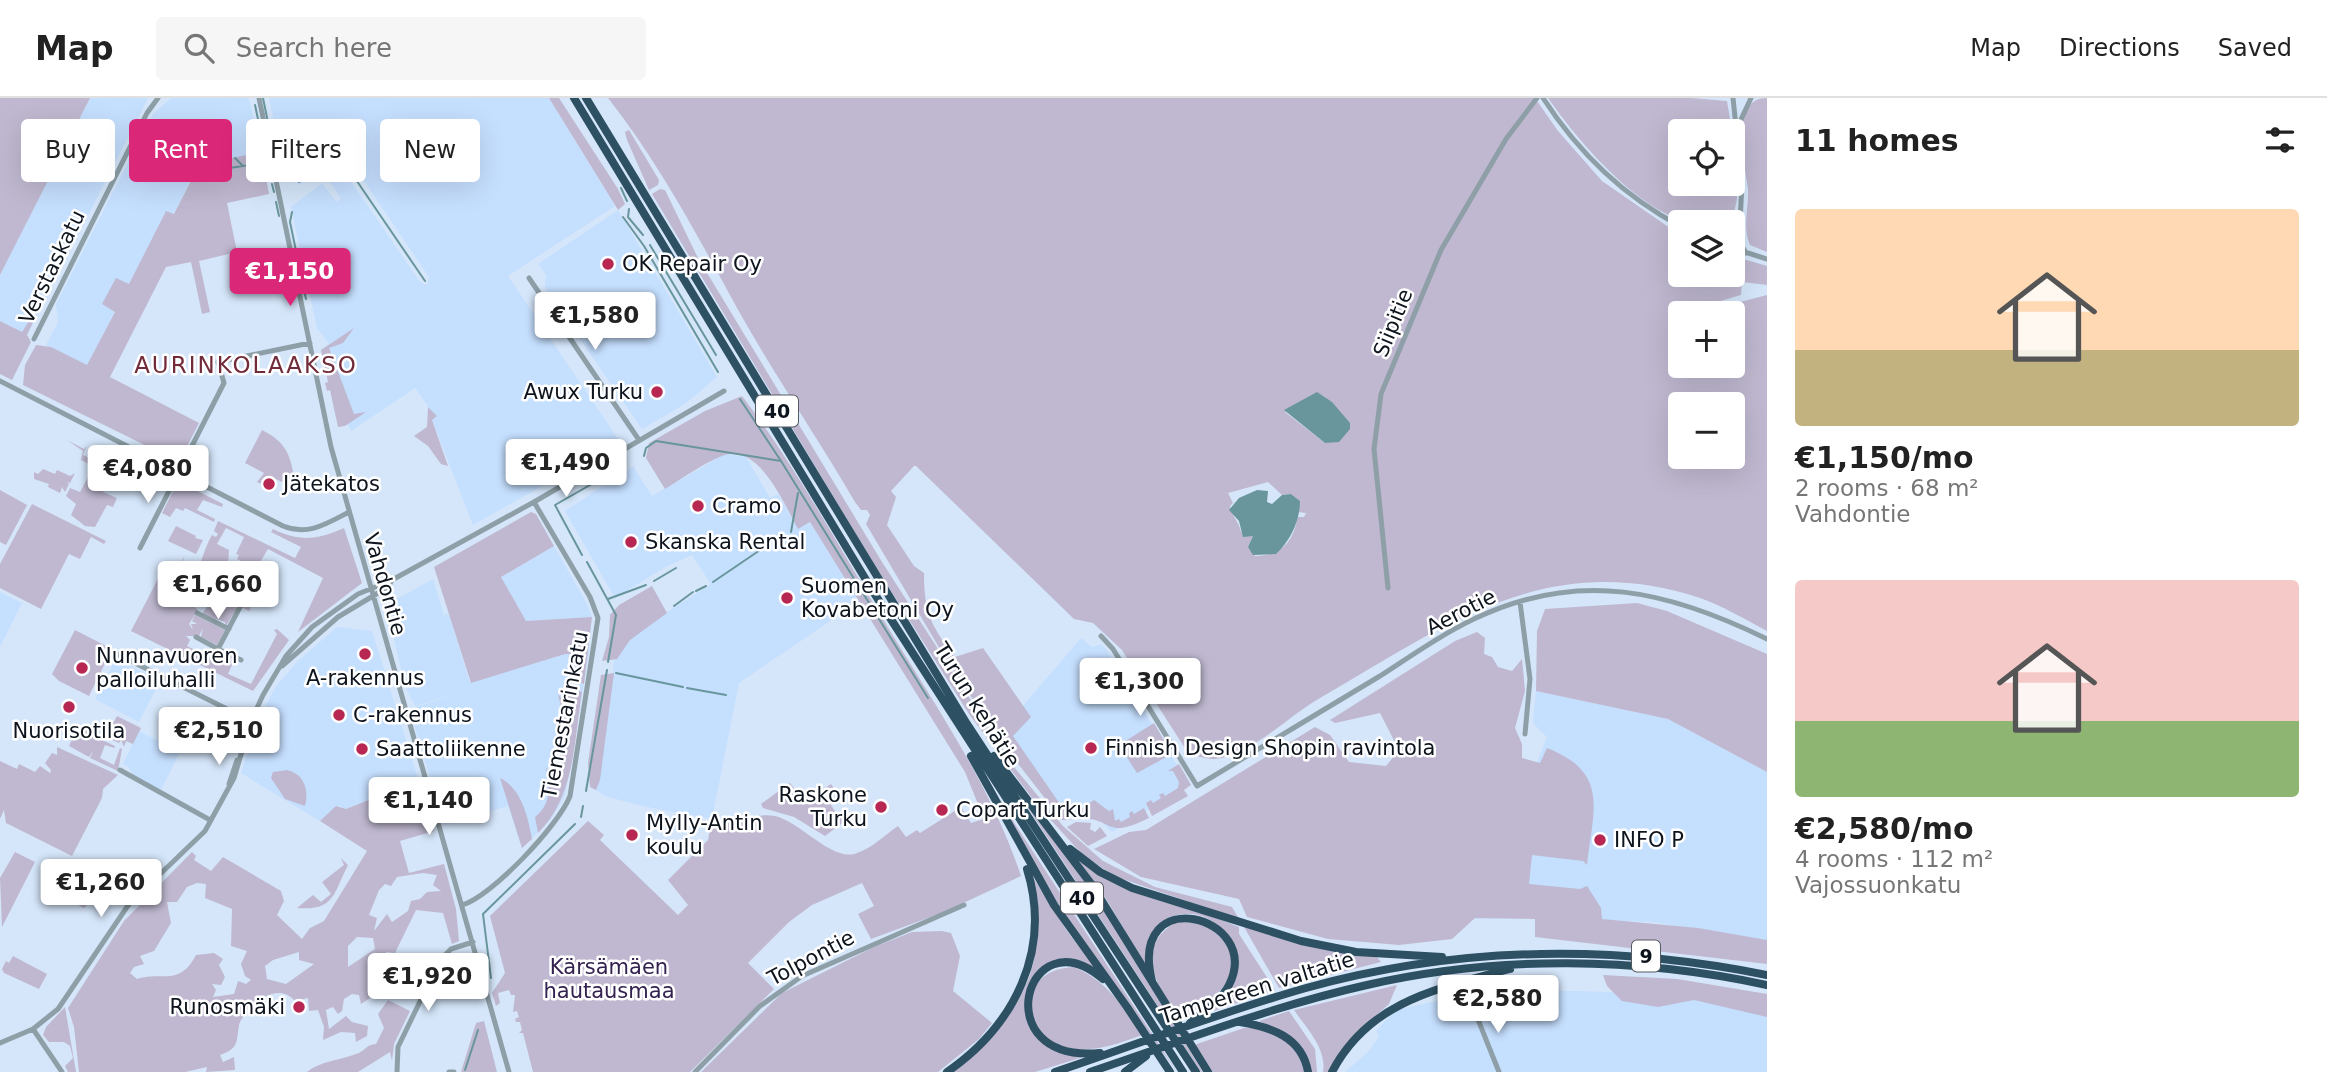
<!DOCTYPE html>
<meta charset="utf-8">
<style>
:root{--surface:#fff;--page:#f6f6f6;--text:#222;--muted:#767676;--line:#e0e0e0;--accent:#db2777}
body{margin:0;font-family:"DejaVu Sans",sans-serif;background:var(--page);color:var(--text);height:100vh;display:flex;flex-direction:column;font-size:26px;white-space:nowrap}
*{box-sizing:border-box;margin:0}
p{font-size:23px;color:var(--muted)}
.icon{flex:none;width:38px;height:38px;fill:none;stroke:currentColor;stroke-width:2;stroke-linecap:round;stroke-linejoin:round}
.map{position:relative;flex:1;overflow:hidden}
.sheet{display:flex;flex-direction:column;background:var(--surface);width:560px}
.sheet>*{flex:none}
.guide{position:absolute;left:21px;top:21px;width:665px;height:63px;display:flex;gap:14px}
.controls{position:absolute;left:1668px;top:21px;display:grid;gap:14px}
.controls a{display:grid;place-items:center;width:77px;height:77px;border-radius:7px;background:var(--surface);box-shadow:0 7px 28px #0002;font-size:35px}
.price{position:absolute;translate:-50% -60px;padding:0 16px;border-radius:7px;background:#fff;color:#222;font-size:23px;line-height:46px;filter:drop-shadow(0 2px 4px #0008)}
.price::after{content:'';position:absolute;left:50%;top:42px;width:21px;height:16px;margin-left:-10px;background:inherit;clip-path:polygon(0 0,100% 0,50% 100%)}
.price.active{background:var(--accent);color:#fff}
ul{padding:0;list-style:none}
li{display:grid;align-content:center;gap:14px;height:371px;padding:0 28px}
li span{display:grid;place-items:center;height:217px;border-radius:7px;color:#555}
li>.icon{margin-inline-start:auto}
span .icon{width:126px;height:126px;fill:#fffc;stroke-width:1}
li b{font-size:30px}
h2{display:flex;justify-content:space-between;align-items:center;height:84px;padding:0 28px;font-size:30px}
.pill{padding:0 24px;border-radius:7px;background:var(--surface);box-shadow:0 7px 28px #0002;font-size:24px;line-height:63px}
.pill.active{background:var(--accent);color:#fff}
header{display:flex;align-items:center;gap:42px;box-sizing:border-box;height:98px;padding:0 35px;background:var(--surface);border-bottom:2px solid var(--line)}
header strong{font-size:33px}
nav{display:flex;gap:38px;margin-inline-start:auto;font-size:24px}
.search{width:490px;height:63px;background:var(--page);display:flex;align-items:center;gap:18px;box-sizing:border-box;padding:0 24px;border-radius:7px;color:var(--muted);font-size:26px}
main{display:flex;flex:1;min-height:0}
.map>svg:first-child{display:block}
.built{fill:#c5dffe}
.green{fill:#bfb8d0;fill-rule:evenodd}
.water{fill:#68969c}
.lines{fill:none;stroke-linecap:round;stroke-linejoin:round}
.stream{stroke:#68969c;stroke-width:2}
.minor{stroke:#8e9fa7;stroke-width:5}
.highway{stroke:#2d5162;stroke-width:8}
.poi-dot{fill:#b72751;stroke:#fff;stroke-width:2.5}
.labels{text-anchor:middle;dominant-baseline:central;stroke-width:5;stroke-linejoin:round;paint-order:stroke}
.shield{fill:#fff;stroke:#565a61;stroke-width:2}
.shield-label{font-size:19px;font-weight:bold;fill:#0d141d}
.poi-label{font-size:21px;fill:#0d141d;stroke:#fff;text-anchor:start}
.street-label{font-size:21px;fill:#0d141d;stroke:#fff}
.park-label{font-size:21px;fill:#342350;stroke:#fff}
.neighbourhood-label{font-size:23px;letter-spacing:2px;fill:#712b3a;stroke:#fff}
</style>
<header>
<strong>Map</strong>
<div class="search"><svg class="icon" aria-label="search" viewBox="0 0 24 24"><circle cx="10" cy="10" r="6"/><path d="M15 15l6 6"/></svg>Search here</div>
<nav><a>Map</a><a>Directions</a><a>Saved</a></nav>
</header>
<main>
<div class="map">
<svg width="1767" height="974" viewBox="0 0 1767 974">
<rect width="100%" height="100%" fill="#d5e6fa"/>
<path class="built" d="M90,0H148L27,237L0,223V177Z
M171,0H249L261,54L190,69L195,74L174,116L166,113L129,186L102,206L115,213L87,268L46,247L58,224L56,206L153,16Z
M269,0H549L615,108L508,178L620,344L473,427L432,322L436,319L415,290L351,333L338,307L321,252L329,246L317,230L291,109L322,85L336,104L341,101L328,81L343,72L420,184L427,187L429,179L346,56L301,86L286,82Z
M618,112L717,279L685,306L642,331L545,190L546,177L538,166Z
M725,356L746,359L770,400L778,396L798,431L810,424L863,509L842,515L739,585L712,721L642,708L605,698L594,691L617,546L711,486L692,457L667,468L615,500L565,413L633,368L652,398Z
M554,448L587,506L592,519L526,523L501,479Z
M433,481L444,517L449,516L470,585L590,548L565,697L551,721L522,750L508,708L445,727L409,611L472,591L415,608L405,588L386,507Z
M0,494L22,505L0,549Z
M337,529L372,533L420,687L409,686L346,711L339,708L320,723L241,675L260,617L277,587L298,563Z
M1081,540L1092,549L1101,546L1106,551L1189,687L1112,734L1088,710L1071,720L1066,716L1051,701L1003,631Z
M116,561L160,583L139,624L95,601Z
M1536,593L1668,621L1767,674V842L1652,824L1536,820L1475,821L1547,639L1533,625Z
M139,633L180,654L161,692L132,677L129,670L123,666Z
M1532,892L1614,894L1689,901L1767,914V974H1345L1368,954L1379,939L1376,933L1395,912L1473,895Z"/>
<path class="green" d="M0,0H90L0,177Z
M549,0H559L618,91L625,106L618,112Z
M608,0H1535L1558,33L1602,83L1680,137V177H1732L1733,158L1767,168V187L1742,184L1741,197L1700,209L1702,214L1767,197V533C1746,522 1723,508 1700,500C1548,450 1445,527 1320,600C1290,617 1251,657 1216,661C1207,662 1199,657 1190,658L1122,552L1093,525L1074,521L916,368H914L891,393L896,399L887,427L914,468L924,475C924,515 931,528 955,559L983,550L1031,619L1013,638L1071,722H1062L1012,658L950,568L866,426L870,417L867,412H861L855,404C815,335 769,269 731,199C694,131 656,61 608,0ZM1680,215H1732V268H1680ZM1320,297L1325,299L1335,343L1325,345L1285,314ZM1680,306H1732V359H1680ZM1268,384L1282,397L1291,396L1300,403L1298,414L1306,415L1304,419H1297C1295,443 1280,458 1255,458L1248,449L1253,438L1241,434C1239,423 1232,419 1230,408L1233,405L1228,395Z
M1548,0H1692L1727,3L1732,33H1680V86H1732L1733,40L1737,101L1732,124C1717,124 1697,128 1683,123C1632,106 1578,43 1548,0Z
M1767,0V154L1750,147C1742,129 1749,110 1748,91C1745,68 1728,0 1767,0Z
M629,32L659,82L658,87L649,92L627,42L625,34Z
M261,54L269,96L227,105L237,154L199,163L210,214L202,216L191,164L166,169L110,279L199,325L179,364L23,287L25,267L36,247L51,249L87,267L115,214L102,206L116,180L129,186L166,113L174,116L195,75L189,69Z
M660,91L665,92L698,160L882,464L1014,669L1063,728L1103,763L1155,789L1232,809L1239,821L1114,778L1082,756L1038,708L969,616L875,468L652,96Z
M31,220L34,222L27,237L31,244L12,282L0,276V223L22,234Z
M354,230L343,245L329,250L354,316L366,314L345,328L338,329L330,292L327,293L325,285L328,284L321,252Z
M742,298C794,366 834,440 878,513C929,599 989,682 1021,778L944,814L871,841L858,816L874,808L862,785L812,807L789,824L748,865L774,891L690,974H533L523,935H519L522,932L520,924H516L515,921L519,919L517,913L513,914L515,897H511L509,892L498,895L500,905L496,908L492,895L505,875L490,818L588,723L604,737L600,742L678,817L688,807L668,782L708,742L711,726C734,727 755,714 775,718C801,724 833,765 857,755C872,750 885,737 898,728L906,739L917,732L920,735L961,709L971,725L984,721L965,674L810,424L798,431C785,408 759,343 722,358C702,366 683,380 665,391L646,360L649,345L705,313Z
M428,309L437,318L432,322L448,368L441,366L428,348L414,338L427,329Z
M262,332C290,346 291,361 296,391L274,380L266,388L257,384L264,375L245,365Z
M67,342L84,351L87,348L83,357L95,363L102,355L97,365L108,370L118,353L115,350L134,360L119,354L111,376L100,372L99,386L105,389L103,394L117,400L113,409L107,407L95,429L85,428L71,417L76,406L66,398L70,390L80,394L93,370H97L81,362L83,353Z
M43,371L55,376L57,372L70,378L75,375L70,385L67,384L69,386L65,394L62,389L60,395L48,389L49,386L34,381V374L38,376Z
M178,383L223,406L222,409L203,402L197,412L215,421L214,424L185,410L183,413L176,410L170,419L162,415Z
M0,392L27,407L6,447L0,444Z
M32,406L106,443L104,446L91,439L80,461L69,456L41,511L0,490V466Z
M531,414L536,416L554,448L501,479L526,523L592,519L584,586L576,583L575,577L578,576L571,556H565L471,585L434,469Z
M218,423L295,460L301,449L271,434L273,431C300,444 317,442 344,430L362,485L298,534L323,480L268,451L256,471L237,461L239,457L236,456L244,439L226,430L217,446L229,452L228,466L232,464L255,477L246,488L223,476L217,479L221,481L217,489L249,505L251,501L254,503L249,513L175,475L185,457L180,470L195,477C203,462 203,453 212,437L216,439L218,436L214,433Z
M176,428L196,438L195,440L203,442L196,456L168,443Z
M162,473L237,510L226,528L225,524L202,516L212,502L197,495L191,506L198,512L189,526L193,532L191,526H197L192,523L195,517L225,532L217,547L201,539L203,530L199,538H186L190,542L187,548L218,564L226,557L235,560L228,576L251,586L277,536L274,532L277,531L289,542L253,593L131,533Z
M652,488L667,515L630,542L617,561L602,563L609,539L610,517L619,507Z
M1637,505L1667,513L1767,556V674L1668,621L1536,593L1537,533L1545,511Z
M75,532L112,551L89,598L59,583L52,576Z
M1477,534L1485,540L1484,556L1492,559L1498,569L1512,573L1522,561L1525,593L1515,630L1522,646V660L1540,665L1547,650C1610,675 1593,711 1587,767L1583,763L1532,757L1529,786L1580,791L1587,788L1601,810L1602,821L1698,830L1767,842V866L1535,839V821L1475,820L1452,841L1399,847L1328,841L1247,819L1239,801L1141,779L1094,751L1129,734L1146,732L1315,629L1330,637L1349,664L1386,668L1399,652L1380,615L1335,625L1330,622L1455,543Z
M614,575L600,682L596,692L590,689L588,665L601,577Z
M574,591L582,594C574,643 575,699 538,735L535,719C552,706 549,689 546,670L549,673L563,668L559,654C576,640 561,613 558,596L561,600L575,595Z
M117,618L141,630L133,646L126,643L124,649L121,642L119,645L106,639Z
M1154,625L1172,656L1137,675L1119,647Z
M78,628L90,634L85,636L88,638L92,636L99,640L98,644L100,641L115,648L114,650L105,647L100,660L114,667L120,650L122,651L118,673L90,660L93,653L89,659L69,648Z
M57,649L118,677L103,691L102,700L72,758L6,725L4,712L0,721V663L17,671L19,666L35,674L40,668L50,675L51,672L45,665L52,655L57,657Z
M1179,666L1191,687L1184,692L1188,698L1152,718L1146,705L1151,702L1153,705L1161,700L1159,697L1163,695L1165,698L1178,690L1179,684L1173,673H1168Z
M287,672C305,676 309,693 305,708L285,701L271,680L273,674Z
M500,680C521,690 528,718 532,741L522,750Z
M1011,684L1078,771L1203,974H1201Z
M790,685L804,703L831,686L845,707L833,693L825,698L837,716L845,711L838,718L846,714L849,720L825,738L794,719L763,710L761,706Z
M409,686L420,687L434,733L400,743L409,775L444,766L456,811L459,843L452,846L443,815L416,812L395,855L386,854V862L392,860L376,896L361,906L359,897L352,896L344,901L342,913L338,916L333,909L326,912L329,931L346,918L352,924L368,928L367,938L356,944L355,935L341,934L323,942L324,929L318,912L309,913L308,900L295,903C280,886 264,900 248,907C248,916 241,919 239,927C236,945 239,950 220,957L223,964L234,959L235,972L206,974L207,969L185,974H79L74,929L68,910L124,823L192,754L196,758L194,762L211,773L223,759L281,793L284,803L277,817L302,841L310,830L324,823L367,753L320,723L336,708L346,711ZM423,775L437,777L433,787L441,793L427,794L420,801L411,803L408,813L392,824L387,816L374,833L377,820L369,817L379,792L385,786L391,788L397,779ZM197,785L206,786L205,800L232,811L231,848L247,853L241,866L245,878L251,882L246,886L238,883L234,896L213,899L216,892L212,886L221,887L225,879L219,867L223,861L214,855L196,857C179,889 163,873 137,881L130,875L134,869L144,866L140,858L154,853L171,825L167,804H177L187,789ZM357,839L373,840L375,851L348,869V848ZM299,854V862L314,866L286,886L267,881L265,868L273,862Z
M998,700L1177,974L1064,818Z
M1094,702L1109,713L1113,711L1115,723L1119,721L1121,724L1130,719L1129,715L1132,713L1134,716L1144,710L1149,720C1102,743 1116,719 1076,720L1073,716Z
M1076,724L1091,725L1090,731L1095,734L1100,729L1107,738L1088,748L1067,729Z
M15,754L35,764L2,829L0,780Z
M1076,759L1089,769L1239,829V836L1275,892L1205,916C1214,907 1225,898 1232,888C1237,879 1237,867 1234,857C1219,796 1142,805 1146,869L1108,804Z
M341,760L348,767C333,796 335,813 297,810L313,797L321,804L331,796L322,784L344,767Z
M1033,779L1067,833L1097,872C1028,820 984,952 1083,959L1035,974H953C986,942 1025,909 1034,861C1038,835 1033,805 1033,779Z
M71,782L97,795L92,807L89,805L84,810L63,799Z
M1176,824H1202C1209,830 1218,836 1224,843C1250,877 1206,912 1177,922C1159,889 1132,850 1176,824Z
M1244,829L1376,858L1381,864L1279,890Z
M942,833L951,835L960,858L953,893L992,925L979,941L938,974H701L782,895L874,849L912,834Z
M13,858L47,876L39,891L4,875L2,871L6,863L9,865Z
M1074,869C1107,883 1123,908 1142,937C1117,946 1094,955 1067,950C1024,941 1011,872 1074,869Z
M1603,877L1677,881L1767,896V919L1694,902L1658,909L1622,903L1607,888Z
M1397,887L1389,906L1353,938L1329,974H1323C1327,951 1307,931 1294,912Z
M388,902L410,913L394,946L392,963L390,954L358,974H307C320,963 341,962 356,956C366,953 365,947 376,946L384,930L378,916Z
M65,909L76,974H68L65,968L73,960L70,948L64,944H49L43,937L46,929Z
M1289,913L1315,951L1317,974H1311L1289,937L1259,923Z
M484,923L497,974H461L476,925Z
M1244,930C1271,929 1299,946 1304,974H1212L1194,947Z"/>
<path class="water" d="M1317,294L1332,304L1350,325V331L1339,344L1325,345L1284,312Z
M1257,392L1268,393L1267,404L1272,406L1282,397L1291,396L1300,403C1300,422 1291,442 1276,456L1253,457L1248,449L1253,438L1243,439L1239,423L1229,412L1239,400Z"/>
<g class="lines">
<path class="stream" d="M263,0L275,59
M255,7L271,82
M254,56L262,62
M235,60L242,67
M348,70L425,183
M196,75L263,65
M299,84L339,57L341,60
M272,86L274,94
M621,90L627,103
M276,104L279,118
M629,111L628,119L643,137
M292,114L290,124L306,201
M623,119L644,148L718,274
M650,147L716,257
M644,358L646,350L656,343L781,363L740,301
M781,363L928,600
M791,434L798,395
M582,457L555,407L625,367
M587,464L616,517L608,564
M654,483L676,470
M713,484L769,446
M696,493L706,488
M608,501L646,487
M674,508L693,494
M616,575L683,589
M687,590L726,597
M586,693L607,572
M581,719L583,708
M491,880L483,816L575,726
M465,972L478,932"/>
<path class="minor" d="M259,0L331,349L509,974
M1543,0C1578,54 1623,98 1680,128
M1733,0L1742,86L1739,143L1746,155
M1738,28L1751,0
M1732,150L1767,161
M529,180L639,342
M34,241L147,15L158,0
M0,283L283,428C308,438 326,426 349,414
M140,450L224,285L218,264L310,245
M1388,490L1374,351L1381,296L1441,152L1506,41L1537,0
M1520,504L1530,581L1525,636
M197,515L229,531
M1101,538L1113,551L1197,688C1258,651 1319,615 1380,578C1411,558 1442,536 1476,520C1580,471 1669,493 1767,541
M196,539L218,551L240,509
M218,551L241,562
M113,554L251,623
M282,568L338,519L388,489L392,482
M120,672L210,722
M229,686L237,662
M462,807C491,799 559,727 570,698L598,520L590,499L534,404
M1473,909L1499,974
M33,931L62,974
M0,945L33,931L58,911L129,806L205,733L234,680L251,623L263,597L286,558L312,529L358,496L392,482L534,404L724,293
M397,974L398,949L440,862L451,851L473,844
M449,974H454
M695,974L760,908L802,878L964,807"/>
<path class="highway" d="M574,0L874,495L1183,974
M586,0L967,626L1196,974
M971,658L1054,807L1127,909L1170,974
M994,658L1092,787L1208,974
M1070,751L1100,774L1132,790L1301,843L1356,854L1442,859
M1152,883C1127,783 1264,817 1229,887C1221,903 1203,914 1190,925
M1240,924C1271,929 1302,939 1308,974
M1100,955C984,966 1026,815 1103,881
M947,974C1015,927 1052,852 1027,771
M1055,974C1138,946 1221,914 1306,890C1458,848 1613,846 1767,877
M1090,974C1182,943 1273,908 1367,887C1498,857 1637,859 1767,887
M1125,974L1146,958
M1332,974C1369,903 1439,890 1510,871"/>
</g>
<g class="poi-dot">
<circle cx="608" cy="166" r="7"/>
<circle cx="657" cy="294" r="7"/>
<circle cx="269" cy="386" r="7"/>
<circle cx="698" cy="408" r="7"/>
<circle cx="631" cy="444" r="7"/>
<circle cx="787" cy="500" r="7"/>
<circle cx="365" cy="556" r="7"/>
<circle cx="82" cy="570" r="7"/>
<circle cx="69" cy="609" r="7"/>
<circle cx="339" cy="617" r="7"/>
<circle cx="1091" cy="650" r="7"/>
<circle cx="362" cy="651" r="7"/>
<circle cx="881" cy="709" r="7"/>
<circle cx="942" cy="712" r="7"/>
<circle cx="632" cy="737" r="7"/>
<circle cx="1600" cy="742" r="7"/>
<circle cx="299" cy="909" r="7"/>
</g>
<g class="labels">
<g class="shield">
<rect x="756" y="297.5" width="42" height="31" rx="5"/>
<rect x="1061" y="784.5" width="42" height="31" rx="5"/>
<rect x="1632" y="842.5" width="28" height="31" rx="5"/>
</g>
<g class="shield-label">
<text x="777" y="313">40</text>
<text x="1082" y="800">40</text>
<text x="1646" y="858">9</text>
</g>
<g class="poi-label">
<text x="622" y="166">OK Repair Oy</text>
<text x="643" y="294" text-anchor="end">Awux Turku</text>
<text x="283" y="386">Jätekatos</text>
<text x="712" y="408">Cramo</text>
<text x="645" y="444">Skanska Rental</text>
<text x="801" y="488">Suomen<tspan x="801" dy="24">Kovabetoni Oy</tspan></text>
<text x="96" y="558">Nunnavuoren<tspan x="96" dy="24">palloiluhalli</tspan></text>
<text x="365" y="580" text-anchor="middle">A-rakennus</text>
<text x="353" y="617">C-rakennus</text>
<text x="69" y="633" text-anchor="middle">Nuorisotila</text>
<text x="1105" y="650">Finnish Design Shopin ravintola</text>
<text x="376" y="651">Saattoliikenne</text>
<text x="867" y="697" text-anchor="end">Raskone<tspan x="867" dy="24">Turku</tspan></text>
<text x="956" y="712">Copart Turku</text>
<text x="646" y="725">Mylly-Antin<tspan x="646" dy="24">koulu</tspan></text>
<text x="1614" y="742">INFO P</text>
<text x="285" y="909" text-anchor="end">Runosmäki</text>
</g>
<g class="street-label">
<text transform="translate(52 169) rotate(-64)">Verstaskatu</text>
<text transform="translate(1393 225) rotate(-68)">Siipitie</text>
<text transform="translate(385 486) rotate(74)">Vahdontie</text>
<text transform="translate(1461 514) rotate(-27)">Aerotie</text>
<text transform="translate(977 607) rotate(58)">Turun kehätie</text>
<text transform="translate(565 617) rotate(-79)">Tiemestarinkatu</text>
<text transform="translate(811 860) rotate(-28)">Tolpontie</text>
<text transform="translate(1257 890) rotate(-17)">Tampereen valtatie</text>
</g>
<g class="park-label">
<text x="609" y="869">Kärsämäen<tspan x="609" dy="24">hautausmaa</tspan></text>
</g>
<g class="neighbourhood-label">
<text x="246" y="267">AURINKOLAAKSO</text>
</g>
</g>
</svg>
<div class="controls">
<a><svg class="icon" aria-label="locate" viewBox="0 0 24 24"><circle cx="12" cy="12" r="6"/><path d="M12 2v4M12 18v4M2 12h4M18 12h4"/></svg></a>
<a><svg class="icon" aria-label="layers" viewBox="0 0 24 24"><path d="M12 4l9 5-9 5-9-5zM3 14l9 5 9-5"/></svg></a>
<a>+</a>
<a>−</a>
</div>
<b class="price active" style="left:290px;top:210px">€1,150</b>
<b class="price" style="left:595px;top:254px">€1,580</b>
<b class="price" style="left:566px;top:401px">€1,490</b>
<b class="price" style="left:148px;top:407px">€4,080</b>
<b class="price" style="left:218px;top:523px">€1,660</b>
<b class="price" style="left:1140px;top:620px">€1,300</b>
<b class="price" style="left:219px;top:669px">€2,510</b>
<b class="price" style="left:429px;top:739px">€1,140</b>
<b class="price" style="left:101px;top:821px">€1,260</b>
<b class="price" style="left:428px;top:915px">€1,920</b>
<b class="price" style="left:1498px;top:937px">€2,580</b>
<div class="guide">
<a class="pill">Buy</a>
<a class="pill active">Rent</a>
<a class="pill">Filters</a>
<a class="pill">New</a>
</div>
</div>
<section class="sheet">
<h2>11 homes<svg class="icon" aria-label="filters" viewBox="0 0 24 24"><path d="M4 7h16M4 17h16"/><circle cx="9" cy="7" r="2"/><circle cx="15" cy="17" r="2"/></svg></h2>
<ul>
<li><span style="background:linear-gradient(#ffd9b3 65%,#c2b280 0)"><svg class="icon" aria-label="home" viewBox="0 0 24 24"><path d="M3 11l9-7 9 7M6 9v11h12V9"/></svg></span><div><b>€1,150/mo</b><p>2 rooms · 68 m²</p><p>Vahdontie</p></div></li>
<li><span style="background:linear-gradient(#f6c9c9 65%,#8fb573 0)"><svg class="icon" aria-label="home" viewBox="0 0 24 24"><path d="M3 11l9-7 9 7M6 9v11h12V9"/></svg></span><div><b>€2,580/mo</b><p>4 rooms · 112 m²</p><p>Vajossuonkatu</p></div></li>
</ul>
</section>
</main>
